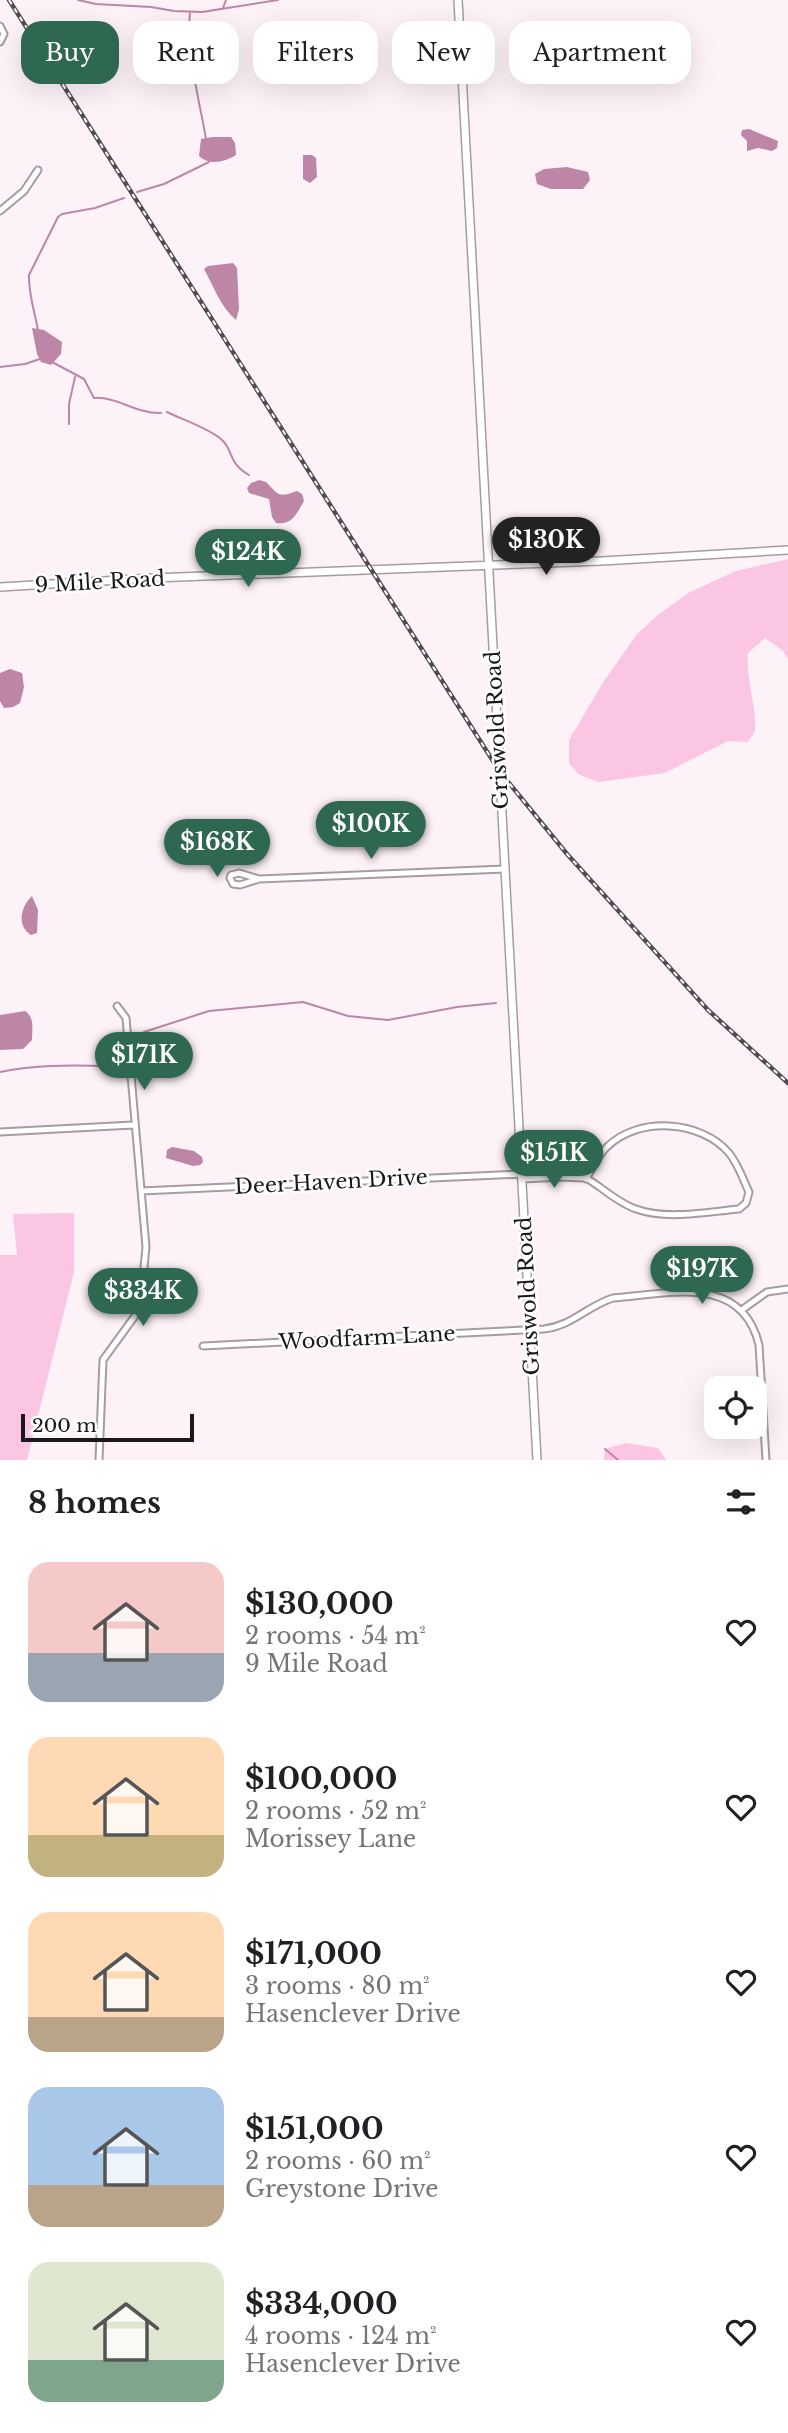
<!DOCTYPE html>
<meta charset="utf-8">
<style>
:root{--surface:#fff;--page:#f2f2f2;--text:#202124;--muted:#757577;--accent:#2f6850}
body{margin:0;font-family:"Libre Baskerville",serif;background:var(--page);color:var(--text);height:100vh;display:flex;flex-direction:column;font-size:26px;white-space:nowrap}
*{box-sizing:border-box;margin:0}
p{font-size:23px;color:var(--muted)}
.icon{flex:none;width:38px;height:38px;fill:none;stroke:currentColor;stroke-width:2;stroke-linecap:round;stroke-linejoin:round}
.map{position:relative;height:1460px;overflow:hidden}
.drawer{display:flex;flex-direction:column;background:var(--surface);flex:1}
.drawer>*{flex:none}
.top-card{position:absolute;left:21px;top:21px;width:747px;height:63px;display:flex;gap:14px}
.fabs{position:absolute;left:704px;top:1376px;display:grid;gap:14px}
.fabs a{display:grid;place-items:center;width:63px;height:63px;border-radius:14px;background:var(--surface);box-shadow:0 7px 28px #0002;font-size:35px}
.scale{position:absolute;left:21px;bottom:18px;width:173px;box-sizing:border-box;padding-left:7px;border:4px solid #1b181a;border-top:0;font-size:19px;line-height:24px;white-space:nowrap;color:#1b181a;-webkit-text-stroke:5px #fff;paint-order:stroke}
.price{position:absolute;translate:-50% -60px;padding:0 16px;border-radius:24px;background:var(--accent);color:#fff;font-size:23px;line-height:46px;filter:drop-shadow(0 2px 4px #0008)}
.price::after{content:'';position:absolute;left:50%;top:42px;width:21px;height:16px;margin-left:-10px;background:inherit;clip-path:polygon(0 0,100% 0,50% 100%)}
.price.active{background:#222;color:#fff}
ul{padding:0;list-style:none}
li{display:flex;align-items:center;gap:21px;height:175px;padding:0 28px}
li span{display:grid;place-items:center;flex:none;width:196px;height:140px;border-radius:21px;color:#555}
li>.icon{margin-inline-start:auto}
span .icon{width:84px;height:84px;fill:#fffc;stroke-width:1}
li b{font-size:30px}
h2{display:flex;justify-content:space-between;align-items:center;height:84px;padding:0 28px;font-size:30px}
.pill{padding:0 24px;border-radius:21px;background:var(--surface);box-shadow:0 7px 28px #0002;font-size:24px;line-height:63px}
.pill.active{background:var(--accent);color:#fff}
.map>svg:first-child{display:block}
.green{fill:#fbc6e4}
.water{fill:#bd86a6}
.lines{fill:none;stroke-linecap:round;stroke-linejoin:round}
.stream{stroke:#bd86a6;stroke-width:2}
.minor-casing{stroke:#a69ca1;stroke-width:9}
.tertiary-casing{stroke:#a69ca1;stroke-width:10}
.minor{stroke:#fff;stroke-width:5}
.tertiary{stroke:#fff;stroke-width:7}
.rail-casing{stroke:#514c4f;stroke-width:4.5}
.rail{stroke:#fff;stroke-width:2;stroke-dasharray:5;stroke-linecap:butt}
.labels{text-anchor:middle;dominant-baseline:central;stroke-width:5;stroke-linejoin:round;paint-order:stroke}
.street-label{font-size:21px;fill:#1b181a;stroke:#fff}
</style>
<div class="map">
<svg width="788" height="1460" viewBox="0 0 788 1460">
<rect width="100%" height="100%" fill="#fdf2f8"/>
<path class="green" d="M788,559V659L783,651L765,638L748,653C745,675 760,721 754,733C752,737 749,739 747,742L728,741L665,773L598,782L578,774L569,763V740L602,684L637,634L659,614L690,592L736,571Z
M74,1213V1272L27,1460H0V1255H17L13,1214Z
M626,1443L658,1448L666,1460H604L605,1449Z"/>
<path class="water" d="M749,129L778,141L777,148L772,151L758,148L747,151V141L741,135L742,130Z
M213,137H231L235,143L236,155C225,162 209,166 199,156L201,139Z
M303,155H312L316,158L317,177L310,183L303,179Z
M567,167L588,172L590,180L583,189H551L537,184L535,174L544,169Z
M233,263L237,268L239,309L236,320C220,306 214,287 204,269L208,266Z
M32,328L44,330L62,342L61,354L51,365L41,362L37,354Z
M259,480L266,482C279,495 278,498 297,491L302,494L304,501C296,514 293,525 276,523L272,517L269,499L249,493L247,488L251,483Z
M10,669L22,673L24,687L20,703L13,707L4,708L0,701V673Z
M32,896L38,910L37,933L31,935C16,926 21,906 32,896Z
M25,1011C35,1017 32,1030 32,1040L23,1049L0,1050V1015Z
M172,1147L194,1151L202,1157L203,1162L200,1165L193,1166L166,1158L167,1150Z"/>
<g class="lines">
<path class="stream" d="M78,0L96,4L151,7L174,11L202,12L278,0
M223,8L226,0
M190,12C186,55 199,97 206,139
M137,192L164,184L209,162
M38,330C35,313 28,292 29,275L58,217L62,214L95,208L124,198
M52,362L84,379L94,398C117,396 136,414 161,413
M0,367L25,364L40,359
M167,412C181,419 211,429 222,440C234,451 227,462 249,475
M69,424V404L75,377
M131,1044L144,1032L209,1011L303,1002L348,1016L388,1020L457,1007L496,1003
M0,1072C35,1065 69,1065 104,1066L127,1047
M605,1449L618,1460"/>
<defs>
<path id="minor" d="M0,26L4,34L0,42
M0,211L24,191L38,170
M259,879L239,873L231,875L230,878L233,884L240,885L259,879L505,869
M0,1132L133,1125
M521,1169C537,1168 555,1165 570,1170C594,1178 612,1201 636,1209C667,1220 706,1212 739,1209L746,1203L749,1192C743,1179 738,1164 729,1153C701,1120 638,1116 607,1147C598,1155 592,1169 586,1179
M522,1179L562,1177L583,1178
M141,1191L522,1174
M743,1309L767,1292L788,1289
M203,1346L544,1329C572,1326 587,1306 613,1298C668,1294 742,1273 759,1345L766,1460
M99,1460L103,1360L140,1309L146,1247L126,1018L117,1006"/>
<path id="tertiary" d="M458,0L537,1460
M0,587L153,578L602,561L788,550"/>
</defs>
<use href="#minor" class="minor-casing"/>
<use href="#tertiary" class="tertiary-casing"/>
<use href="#minor" class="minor"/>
<use href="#tertiary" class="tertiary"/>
<defs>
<path id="rail" d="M9,0L500,772L567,854L708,1010L788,1083"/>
</defs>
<use href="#rail" class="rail-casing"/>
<use href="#rail" class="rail"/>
</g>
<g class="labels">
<g class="street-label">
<text transform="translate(100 582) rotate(-3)">9 Mile Road</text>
<text transform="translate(497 730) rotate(-93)">Griswold Road</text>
<text transform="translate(331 1182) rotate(-3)">Deer Haven Drive</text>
<text transform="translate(528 1296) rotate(-93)">Griswold Road</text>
<text transform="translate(367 1338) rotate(-3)">Woodfarm Lane</text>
</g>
</g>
</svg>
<div class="fabs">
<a><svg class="icon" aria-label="locate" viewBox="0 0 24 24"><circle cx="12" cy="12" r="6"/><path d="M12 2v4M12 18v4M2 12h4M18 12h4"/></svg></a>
</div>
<div class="scale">200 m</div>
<b class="price active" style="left:546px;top:577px">$130K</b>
<b class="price" style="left:248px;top:589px">$124K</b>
<b class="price" style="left:371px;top:861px">$100K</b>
<b class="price" style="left:217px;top:879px">$168K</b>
<b class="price" style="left:144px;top:1092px">$171K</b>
<b class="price" style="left:554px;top:1190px">$151K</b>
<b class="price" style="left:702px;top:1306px">$197K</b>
<b class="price" style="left:143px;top:1328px">$334K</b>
<div class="top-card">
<a class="pill active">Buy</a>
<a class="pill">Rent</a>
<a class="pill">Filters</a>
<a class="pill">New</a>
<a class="pill">Apartment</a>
</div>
</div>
<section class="drawer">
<h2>8 homes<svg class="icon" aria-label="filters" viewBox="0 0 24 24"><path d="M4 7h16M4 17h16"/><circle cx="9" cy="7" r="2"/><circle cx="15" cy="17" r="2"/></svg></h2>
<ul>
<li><span style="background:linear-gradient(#f6c9c9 65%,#9aa5b1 0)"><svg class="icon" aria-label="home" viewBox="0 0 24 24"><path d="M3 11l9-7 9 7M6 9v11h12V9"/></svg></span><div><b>$130,000</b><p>2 rooms · 54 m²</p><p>9 Mile Road</p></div><svg class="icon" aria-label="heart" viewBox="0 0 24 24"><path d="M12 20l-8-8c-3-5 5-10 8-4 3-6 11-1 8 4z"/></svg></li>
<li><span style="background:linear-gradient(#ffd9b3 70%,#c2b280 0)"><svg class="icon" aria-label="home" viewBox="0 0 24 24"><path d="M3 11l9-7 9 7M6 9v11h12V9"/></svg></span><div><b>$100,000</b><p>2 rooms · 52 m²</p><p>Morissey Lane</p></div><svg class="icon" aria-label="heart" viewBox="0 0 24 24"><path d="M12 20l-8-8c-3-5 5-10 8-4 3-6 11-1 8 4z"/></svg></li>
<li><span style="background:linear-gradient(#ffd9b3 75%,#b9a48a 0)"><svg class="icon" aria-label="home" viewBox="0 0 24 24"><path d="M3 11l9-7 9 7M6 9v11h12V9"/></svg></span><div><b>$171,000</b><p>3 rooms · 80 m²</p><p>Hasenclever Drive</p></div><svg class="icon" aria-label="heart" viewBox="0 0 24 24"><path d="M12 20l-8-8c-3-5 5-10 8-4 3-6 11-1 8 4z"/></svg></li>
<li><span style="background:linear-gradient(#a9c7e8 70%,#b9a48a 0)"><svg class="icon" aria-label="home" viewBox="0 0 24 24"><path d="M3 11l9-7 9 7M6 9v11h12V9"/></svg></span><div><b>$151,000</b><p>2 rooms · 60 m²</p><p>Greystone Drive</p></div><svg class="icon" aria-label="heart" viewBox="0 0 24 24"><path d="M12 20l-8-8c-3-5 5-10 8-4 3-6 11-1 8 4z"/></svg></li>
<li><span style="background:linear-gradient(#dfe7d0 70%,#7fa58c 0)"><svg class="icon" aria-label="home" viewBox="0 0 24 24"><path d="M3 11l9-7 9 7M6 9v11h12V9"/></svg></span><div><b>$334,000</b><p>4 rooms · 124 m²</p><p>Hasenclever Drive</p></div><svg class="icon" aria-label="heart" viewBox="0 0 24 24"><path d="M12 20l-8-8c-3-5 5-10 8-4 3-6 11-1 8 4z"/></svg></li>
</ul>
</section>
